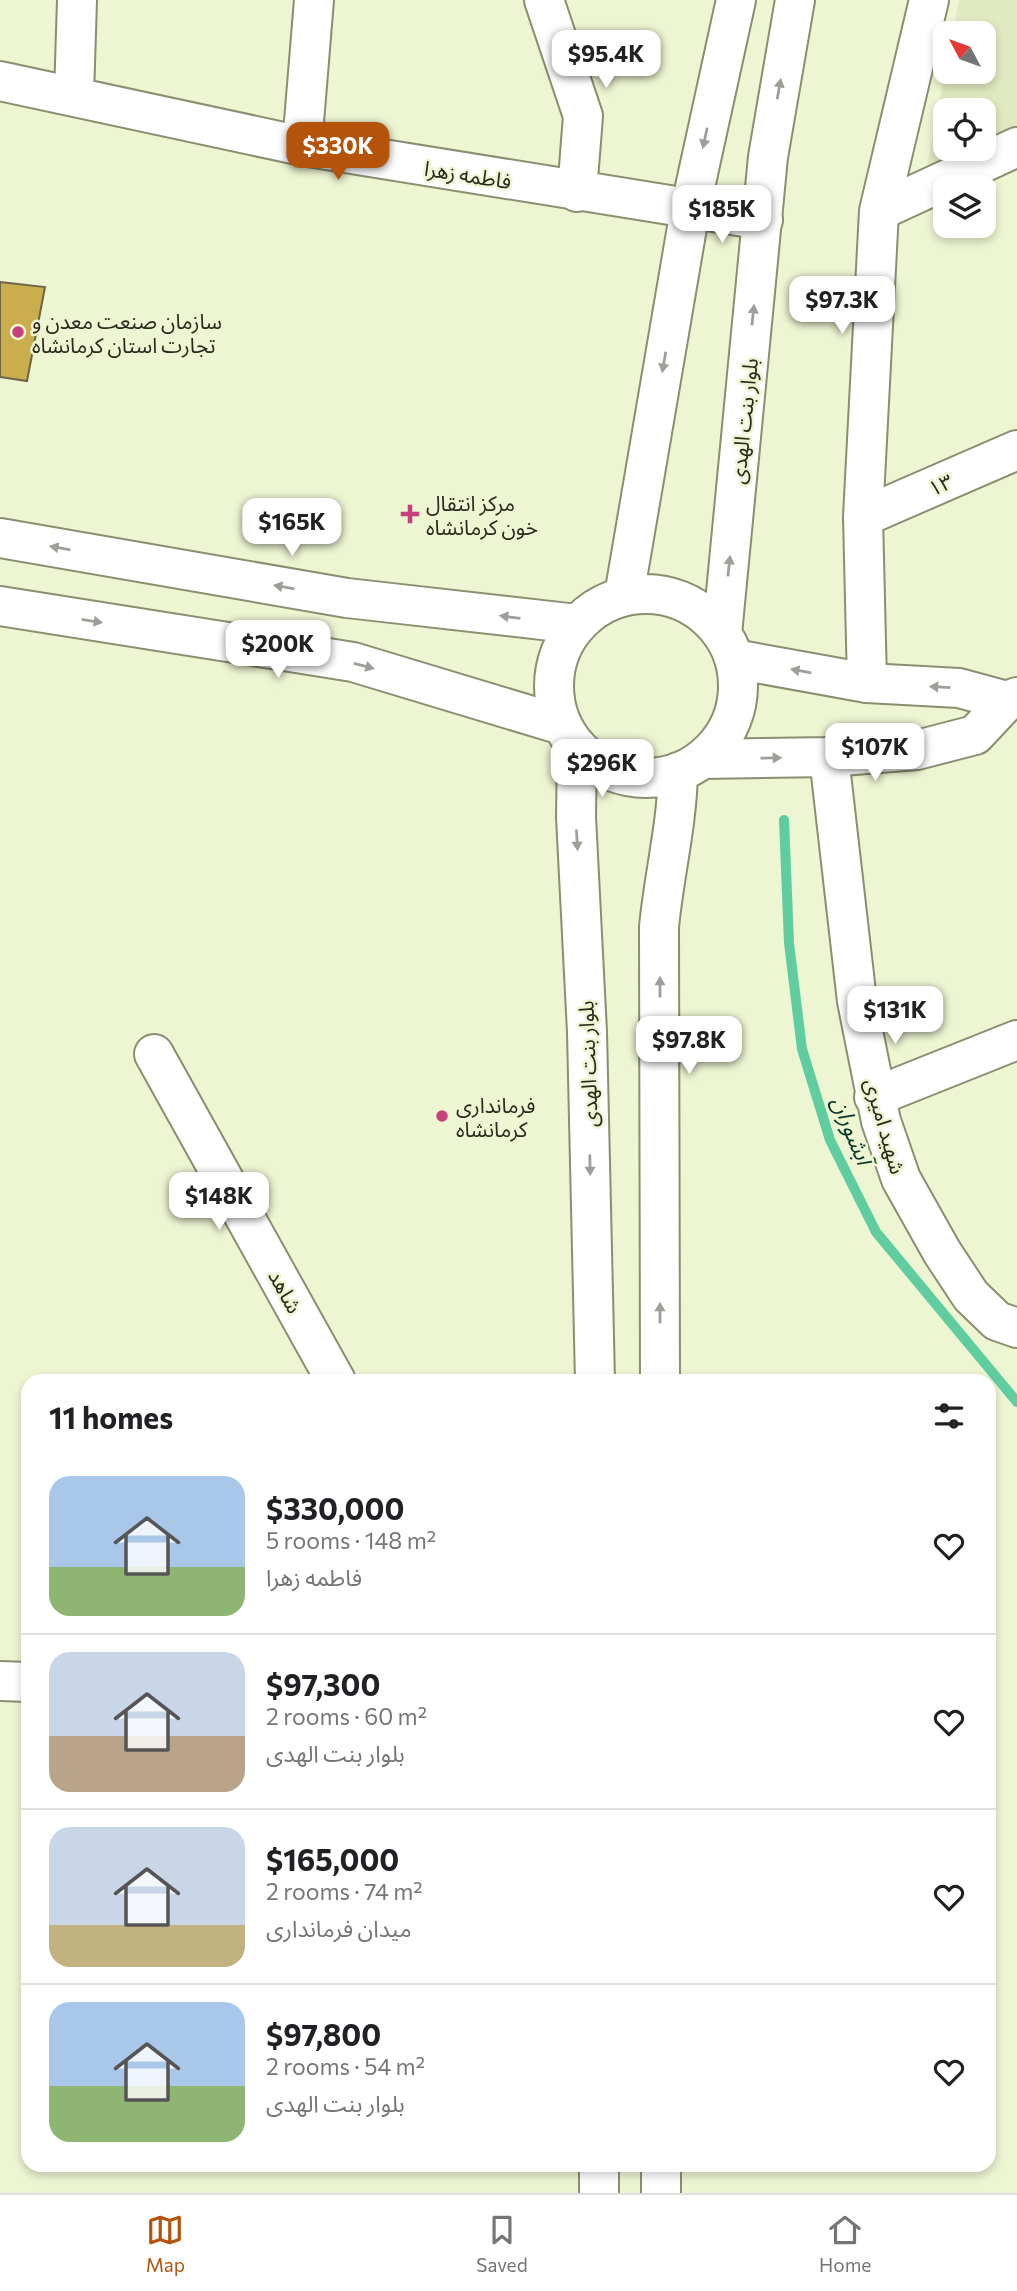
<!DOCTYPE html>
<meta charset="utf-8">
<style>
:root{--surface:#fff;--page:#f6f6f6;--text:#202124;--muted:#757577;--line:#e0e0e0;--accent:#b45309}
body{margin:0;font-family:Commissioner,"Noto Sans Arabic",sans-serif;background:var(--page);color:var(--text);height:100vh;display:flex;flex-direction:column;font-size:26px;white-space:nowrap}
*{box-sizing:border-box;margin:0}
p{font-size:23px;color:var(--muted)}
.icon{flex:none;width:38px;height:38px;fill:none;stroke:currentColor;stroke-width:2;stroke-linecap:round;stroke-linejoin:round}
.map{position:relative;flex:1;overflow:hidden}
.side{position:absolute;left:21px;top:1374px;width:975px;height:798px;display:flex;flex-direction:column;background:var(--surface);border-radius:21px;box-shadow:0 4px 10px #0003}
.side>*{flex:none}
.needle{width:46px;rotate:311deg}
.buttons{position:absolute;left:933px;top:21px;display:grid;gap:14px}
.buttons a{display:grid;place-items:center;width:63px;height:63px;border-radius:14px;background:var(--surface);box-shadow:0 4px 10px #0003;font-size:35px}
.price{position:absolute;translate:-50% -60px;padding:0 16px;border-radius:14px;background:#fff;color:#222;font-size:23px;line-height:46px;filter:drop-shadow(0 2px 4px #0008)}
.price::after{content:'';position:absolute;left:50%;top:42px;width:21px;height:16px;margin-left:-10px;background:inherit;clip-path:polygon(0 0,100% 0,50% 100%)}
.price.on{background:var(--accent);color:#fff}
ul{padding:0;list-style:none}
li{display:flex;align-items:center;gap:21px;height:175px;padding:0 28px}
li+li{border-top:2px solid var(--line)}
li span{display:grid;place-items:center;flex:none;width:196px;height:140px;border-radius:21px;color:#555}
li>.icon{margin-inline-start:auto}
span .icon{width:84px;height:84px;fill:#fffc;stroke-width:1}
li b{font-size:30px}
h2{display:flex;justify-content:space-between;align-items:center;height:84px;padding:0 28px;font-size:30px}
.menu{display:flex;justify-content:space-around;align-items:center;height:98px;border-top:2px solid var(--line);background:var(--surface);font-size:19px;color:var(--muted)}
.menu a{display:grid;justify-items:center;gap:4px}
.menu .on{color:var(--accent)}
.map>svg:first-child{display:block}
.built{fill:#e0e9c0}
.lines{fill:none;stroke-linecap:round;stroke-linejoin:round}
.stream{stroke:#60cda1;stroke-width:10}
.building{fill:#caae4d;stroke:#6e6546;stroke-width:2}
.street-casing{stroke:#898f6f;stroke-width:42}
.secondary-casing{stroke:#898f6f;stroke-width:42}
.street{stroke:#fff;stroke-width:38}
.secondary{stroke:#fff;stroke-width:38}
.oneway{fill:#9e9f99}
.poi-dot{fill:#c73f7b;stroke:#edf5d2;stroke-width:2.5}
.labels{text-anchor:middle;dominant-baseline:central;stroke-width:5;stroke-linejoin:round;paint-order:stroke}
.street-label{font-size:21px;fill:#282a1d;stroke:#edf5d2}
.poi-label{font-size:21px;fill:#282a1d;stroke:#edf5d2;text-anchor:start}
.water-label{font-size:23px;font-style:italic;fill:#073928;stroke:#edf5d2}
</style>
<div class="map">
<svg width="1017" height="2193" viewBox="0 0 1017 2193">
<rect width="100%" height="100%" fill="#edf5d2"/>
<path class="built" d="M959,0H1017V129L984,144V110H945V149H974L926,171L945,72H984V33H953Z"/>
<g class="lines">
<path class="stream" d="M784,820L789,943L802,1049L830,1140L876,1232L1017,1402"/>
</g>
<path class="building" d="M0,282L45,287L27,381L0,377Z"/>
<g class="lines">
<defs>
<path id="street" d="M544,0L583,116L577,192
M0,81L302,146L763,220
M74,96L77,0
M302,146L314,0
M879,211L1017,147
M863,517L1017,450
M867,683L863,517L879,211L929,0
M829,757L857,1001L881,1121L901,1179L942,1252L971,1296L997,1321L1017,1328
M154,1054L336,1381
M874,1097L1017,1040
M0,1681L28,1682"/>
<path id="secondary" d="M0,538L347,598L577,624
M554 686a92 92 0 1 1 184 0a92 92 0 1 1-184 0Z
M624,596L690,210L736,0
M0,606L353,662L562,725
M722,634L768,157L795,0
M734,659L867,683L959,688L1007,701
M577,748L576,817L587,1032L595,1381
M702,759L829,757L917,750L975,735L1007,701L1017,697
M660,1381L659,927C664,875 677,825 678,772
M661,2165V2193
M599,2193V2165"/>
</defs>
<use href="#street" class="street-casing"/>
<use href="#secondary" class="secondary-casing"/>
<use href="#street" class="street"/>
<use href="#secondary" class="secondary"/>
</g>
<defs><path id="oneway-solid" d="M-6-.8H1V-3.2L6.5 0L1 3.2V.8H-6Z" transform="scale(1.75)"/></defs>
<g class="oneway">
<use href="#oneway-solid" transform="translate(779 89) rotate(-80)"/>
<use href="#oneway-solid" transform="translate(705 138) rotate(102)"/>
<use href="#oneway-solid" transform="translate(753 315) rotate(-84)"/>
<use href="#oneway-solid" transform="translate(664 362) rotate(100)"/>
<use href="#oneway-solid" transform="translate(60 548) rotate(-170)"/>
<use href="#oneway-solid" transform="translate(729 566) rotate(-84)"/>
<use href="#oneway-solid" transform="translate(284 587) rotate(-170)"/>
<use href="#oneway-solid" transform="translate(510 617) rotate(-173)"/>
<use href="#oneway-solid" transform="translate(92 621) rotate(9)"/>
<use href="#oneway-solid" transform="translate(364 666) rotate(15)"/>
<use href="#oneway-solid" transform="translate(801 671) rotate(-170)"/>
<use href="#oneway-solid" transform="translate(940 687) rotate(-177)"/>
<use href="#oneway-solid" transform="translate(771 758) rotate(-1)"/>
<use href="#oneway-solid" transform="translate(577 840) rotate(87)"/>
<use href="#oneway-solid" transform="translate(660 987) rotate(-90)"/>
<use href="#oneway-solid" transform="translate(590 1165) rotate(89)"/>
<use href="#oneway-solid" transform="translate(660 1313) rotate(-90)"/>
</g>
<g class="poi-dot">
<circle cx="18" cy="332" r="7"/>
<path d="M406.5 503.5h7v7h7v7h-7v7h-7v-7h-7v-7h7z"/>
<circle cx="442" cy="1116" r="7"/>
</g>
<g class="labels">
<g class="street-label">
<text transform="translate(468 174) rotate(9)">فاطمه زهرا</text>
<text transform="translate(743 421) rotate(-84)">بلوار بنت الهدی</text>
<text transform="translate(940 484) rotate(-24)">۱۳</text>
<text transform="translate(587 1064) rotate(-92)">بلوار بنت الهدی</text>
<text transform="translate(886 1126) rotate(74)">شهید امیری</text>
<text transform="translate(286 1291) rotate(61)">شاهد</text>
</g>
<g class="poi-label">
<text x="32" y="320">سازمان صنعت معدن و<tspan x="32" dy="24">تجارت استان کرمانشاه</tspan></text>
<text x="426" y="502">مرکز انتقال<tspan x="426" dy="24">خون کرمانشاه</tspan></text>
<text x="456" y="1104">فرمانداری<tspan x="456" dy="24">کرمانشاه</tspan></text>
</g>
<g class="water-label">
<text transform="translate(853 1130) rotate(68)">آبشوران</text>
</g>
</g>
</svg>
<div class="buttons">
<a><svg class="needle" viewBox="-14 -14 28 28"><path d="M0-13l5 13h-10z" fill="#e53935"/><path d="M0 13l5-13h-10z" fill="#757577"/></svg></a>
<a><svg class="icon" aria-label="locate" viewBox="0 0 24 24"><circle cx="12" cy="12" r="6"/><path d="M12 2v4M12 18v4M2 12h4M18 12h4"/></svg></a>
<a><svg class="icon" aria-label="layers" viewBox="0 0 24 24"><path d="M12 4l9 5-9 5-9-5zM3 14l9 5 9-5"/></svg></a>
</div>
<b class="price" style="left:606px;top:90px">$95.4K</b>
<b class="price on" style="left:338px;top:182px">$330K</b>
<b class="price" style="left:722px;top:245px">$185K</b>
<b class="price" style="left:842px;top:336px">$97.3K</b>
<b class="price" style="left:292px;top:558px">$165K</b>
<b class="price" style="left:278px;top:680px">$200K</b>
<b class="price" style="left:875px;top:783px">$107K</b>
<b class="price" style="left:602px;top:799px">$296K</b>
<b class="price" style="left:895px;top:1046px">$131K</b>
<b class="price" style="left:689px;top:1076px">$97.8K</b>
<b class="price" style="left:219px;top:1232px">$148K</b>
<section class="side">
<h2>11 homes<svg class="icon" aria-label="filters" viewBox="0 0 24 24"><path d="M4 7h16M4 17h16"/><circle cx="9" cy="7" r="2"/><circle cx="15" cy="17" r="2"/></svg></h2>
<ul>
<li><span style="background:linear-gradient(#a9c7e8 65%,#8fb573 0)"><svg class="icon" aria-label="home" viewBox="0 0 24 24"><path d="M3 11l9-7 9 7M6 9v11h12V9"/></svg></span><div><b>$330,000</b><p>5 rooms · 148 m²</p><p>فاطمه زهرا</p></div><svg class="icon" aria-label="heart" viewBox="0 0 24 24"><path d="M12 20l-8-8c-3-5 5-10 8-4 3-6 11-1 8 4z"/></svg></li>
<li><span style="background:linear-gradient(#c9d6e8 60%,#b9a48a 0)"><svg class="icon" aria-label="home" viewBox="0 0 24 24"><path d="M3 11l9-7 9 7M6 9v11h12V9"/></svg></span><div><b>$97,300</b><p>2 rooms · 60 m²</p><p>بلوار بنت الهدی</p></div><svg class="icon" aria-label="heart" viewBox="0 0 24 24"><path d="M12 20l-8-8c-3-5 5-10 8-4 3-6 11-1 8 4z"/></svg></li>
<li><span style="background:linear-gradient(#c9d6e8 70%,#c2b280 0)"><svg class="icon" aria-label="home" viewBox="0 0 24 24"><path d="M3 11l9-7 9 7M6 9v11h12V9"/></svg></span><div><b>$165,000</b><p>2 rooms · 74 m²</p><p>میدان فرمانداری</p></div><svg class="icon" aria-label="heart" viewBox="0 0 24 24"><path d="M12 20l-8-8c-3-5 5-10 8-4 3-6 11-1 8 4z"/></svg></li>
<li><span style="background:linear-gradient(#a9c7e8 60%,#8fb573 0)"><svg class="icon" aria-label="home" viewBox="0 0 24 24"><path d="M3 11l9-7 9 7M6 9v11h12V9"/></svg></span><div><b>$97,800</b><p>2 rooms · 54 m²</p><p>بلوار بنت الهدی</p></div><svg class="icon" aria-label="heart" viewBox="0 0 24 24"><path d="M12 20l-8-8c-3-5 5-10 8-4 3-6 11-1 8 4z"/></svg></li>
</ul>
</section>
</div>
<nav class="menu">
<a class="on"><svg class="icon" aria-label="map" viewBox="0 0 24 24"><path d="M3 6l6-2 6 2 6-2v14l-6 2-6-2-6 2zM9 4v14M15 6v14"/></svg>Map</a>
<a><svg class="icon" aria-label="saved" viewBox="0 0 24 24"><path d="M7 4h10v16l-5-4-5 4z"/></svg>Saved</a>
<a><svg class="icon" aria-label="home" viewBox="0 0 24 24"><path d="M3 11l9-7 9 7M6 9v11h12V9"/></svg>Home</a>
</nav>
